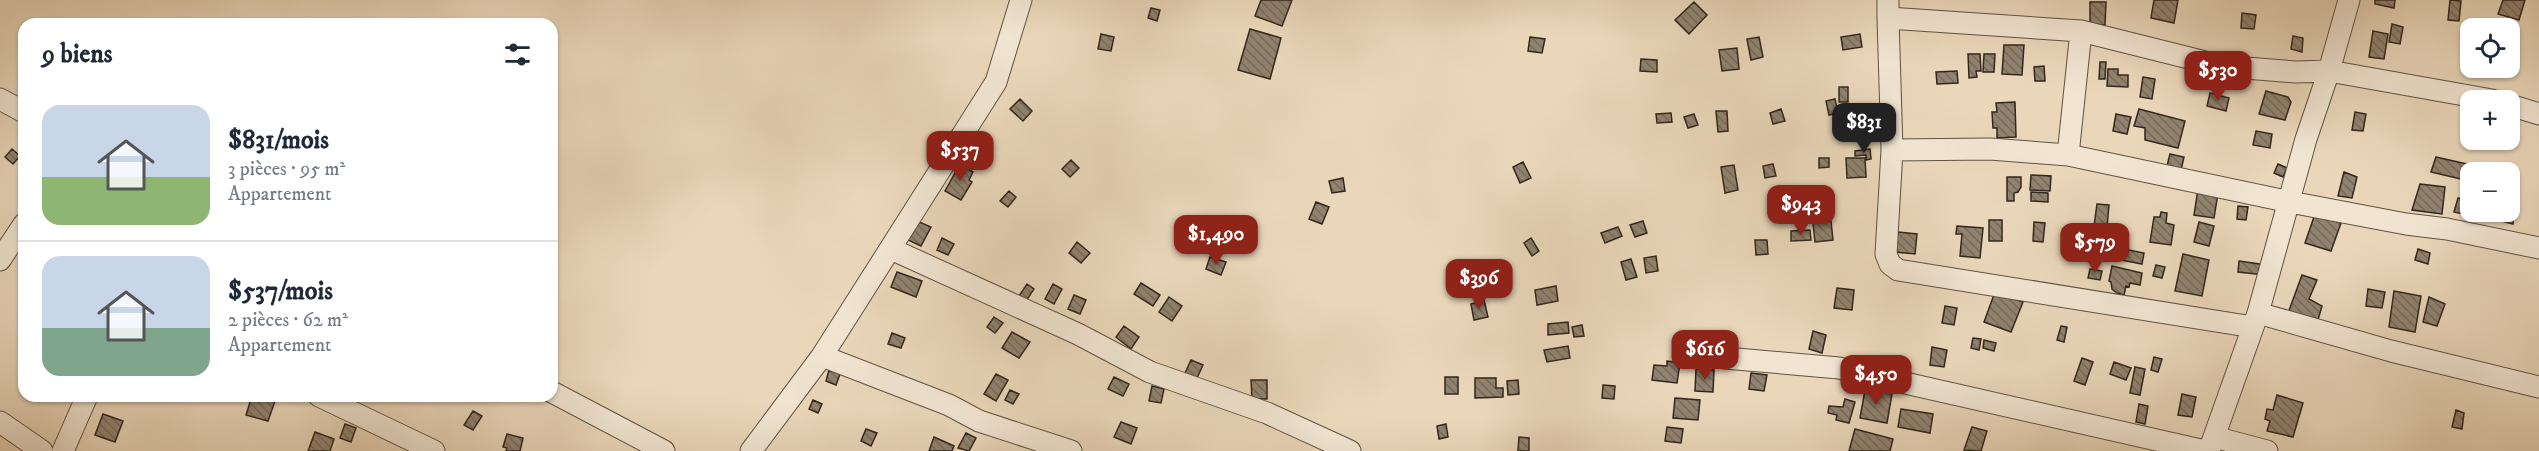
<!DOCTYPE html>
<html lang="fr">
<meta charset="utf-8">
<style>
:root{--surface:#fff;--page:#f2f2f3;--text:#1f2937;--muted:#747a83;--line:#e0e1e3;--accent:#8f2418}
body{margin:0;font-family:"IM FELL DW Pica",serif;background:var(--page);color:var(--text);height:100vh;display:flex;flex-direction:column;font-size:22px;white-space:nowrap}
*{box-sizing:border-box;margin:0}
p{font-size:20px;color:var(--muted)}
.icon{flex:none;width:33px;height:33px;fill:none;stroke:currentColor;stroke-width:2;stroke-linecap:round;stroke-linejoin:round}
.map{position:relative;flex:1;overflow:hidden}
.side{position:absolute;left:18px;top:18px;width:540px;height:384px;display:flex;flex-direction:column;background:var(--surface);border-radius:18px;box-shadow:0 2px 4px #0004}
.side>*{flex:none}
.buttons{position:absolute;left:2460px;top:18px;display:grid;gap:12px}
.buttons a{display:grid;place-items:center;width:60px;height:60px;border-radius:12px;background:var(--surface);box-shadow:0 2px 4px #0004;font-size:30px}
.price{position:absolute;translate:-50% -51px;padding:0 14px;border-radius:12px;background:var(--accent);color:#fff;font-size:20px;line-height:39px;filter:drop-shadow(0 2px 3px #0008)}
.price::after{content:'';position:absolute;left:50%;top:36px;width:18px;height:14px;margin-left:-9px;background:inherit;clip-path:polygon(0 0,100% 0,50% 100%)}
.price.current{background:#222;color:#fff}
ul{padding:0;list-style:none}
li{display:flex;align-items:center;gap:18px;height:150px;padding:0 24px}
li+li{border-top:2px solid var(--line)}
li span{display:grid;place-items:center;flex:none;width:168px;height:120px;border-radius:18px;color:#555}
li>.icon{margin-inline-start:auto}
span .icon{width:72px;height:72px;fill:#fffc;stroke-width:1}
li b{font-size:26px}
h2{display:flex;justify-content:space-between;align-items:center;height:72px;padding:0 24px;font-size:26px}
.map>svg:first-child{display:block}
.building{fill:url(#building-back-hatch);stroke:#31271e;stroke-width:1.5}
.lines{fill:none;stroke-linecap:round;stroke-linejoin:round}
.minor-casing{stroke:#5f5345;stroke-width:23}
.minor{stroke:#f1e5d2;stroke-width:21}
</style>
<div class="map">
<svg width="2539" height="451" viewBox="0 0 2539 451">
<defs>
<pattern id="building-back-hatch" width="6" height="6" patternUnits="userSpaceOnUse" patternTransform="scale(1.5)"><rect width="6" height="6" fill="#91836f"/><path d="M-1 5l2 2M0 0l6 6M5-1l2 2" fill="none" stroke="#776b5b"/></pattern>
</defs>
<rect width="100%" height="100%" fill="#ead7ba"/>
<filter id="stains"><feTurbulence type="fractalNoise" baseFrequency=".00333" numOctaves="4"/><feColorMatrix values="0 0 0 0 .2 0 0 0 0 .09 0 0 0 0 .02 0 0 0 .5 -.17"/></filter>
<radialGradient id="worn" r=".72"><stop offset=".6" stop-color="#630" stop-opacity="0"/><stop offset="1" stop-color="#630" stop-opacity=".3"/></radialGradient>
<path class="building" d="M1261,0H1292L1282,26L1255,16Z
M2154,0H2178L2174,23L2151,18Z
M2375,0H2395L2394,8L2375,4Z
M2450,0L2461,1L2459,21L2448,20Z
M2503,0H2525L2519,20L2498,14Z
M1694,2L1707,15L1689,34L1675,20Z
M2090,2H2106L2105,25L2090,24Z
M1151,8L1160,10L1157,21L1148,18Z
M2242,13L2256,15L2254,29L2241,28Z
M2392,24L2403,27L2400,44L2389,42Z
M1250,29L1281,38L1270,79L1238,70Z
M2373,31L2388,34L2384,59L2369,57Z
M1101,34L1114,37L1111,51L1098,49Z
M1860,34L1862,47L1843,50L1841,37Z
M2293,36L2303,38L2302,52L2291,49Z
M1530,37L1545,39L1542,53L1528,51Z
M1759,37L1763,57L1751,60L1747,39Z
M2004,45H2024L2022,75L2002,74Z
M1737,48L1739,69L1722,71L1719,50Z
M1968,54H1980L1981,71H1976L1977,77L1969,78Z
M1984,54H1995L1994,72H1983Z
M1641,59L1657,60V72L1640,71Z
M2100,62H2106L2105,79H2099Z
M2044,66L2045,81H2035L2034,67Z
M2108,69H2118V75H2128V87L2107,86Z
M1957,71L1958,83L1937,84L1936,72Z
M2143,77L2155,79L2152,99L2140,97Z
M1839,87H1848V102H1839Z
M2266,91L2288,97L2291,102L2285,120L2259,114Z
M2210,93L2229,98L2226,111L2207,106Z
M1020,99L1032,111L1023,121L1010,109Z
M1835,99L1838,113L1829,115L1826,101Z
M2015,102L2016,137L1997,138V128H1993L1992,112H1997L1996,103Z
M1781,109L1785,121L1773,124L1770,113Z
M2139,109L2185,121L2178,148L2145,140V128L2134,126Z
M1716,111H1727L1728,131L1718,132Z
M2355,112L2366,114L2363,131L2352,130Z
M1671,113L1672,122L1657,123L1656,114Z
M1694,114L1698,125L1688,128L1684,117Z
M2116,114L2131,117L2127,134L2113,131Z
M2256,131L2272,134L2270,148L2253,145Z
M12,149L20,156L13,164L5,157Z
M1870,149L1871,159L1866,160V155L1855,156V151Z
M2170,154L2184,157L2181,170L2167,166Z
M2436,157L2471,165L2473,172H2470V179L2465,180L2431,172Z
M1819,158H1829V167L1819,168Z
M1846,158H1865L1866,177L1847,178Z
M1071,160L1079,168L1070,177L1062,169Z
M1523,162L1531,178L1520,183L1513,167Z
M960,164L973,172L969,180L972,182L961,200L945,191Z
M1773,164L1776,176L1765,178L1763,166Z
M2278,164L2287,168L2283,177L2274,173Z
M1734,165L1738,190L1725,193L1721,167Z
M2344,172L2357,177L2352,198L2338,196Z
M2031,175L2051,176L2050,191L2030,190Z
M2007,177H2021V187L2018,192L2014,193V201H2007Z
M1343,178L1345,191L1332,193L1329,181Z
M2420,184L2445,187L2442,214L2412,210Z
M2198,189L2218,193L2214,218L2194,215Z
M1009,191L1016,197L1008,207L1000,201Z
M2031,192L2048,193V202L2031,201Z
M2458,198L2466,199L2464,214L2454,212Z
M1316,202L1329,207L1322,224L1309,219Z
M2097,204L2109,205L2107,227L2094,226Z
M2238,206L2248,207L2246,220L2237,219Z
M2510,209L2513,210V224L2501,221V212H2510Z
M2161,212L2167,213L2166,223L2174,225L2171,245L2150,242L2154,217H2160Z
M2315,214L2341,223L2331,251L2305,243Z
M1989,220H2002V241H1989Z
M917,221L931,227L921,246L908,240Z
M1643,221L1647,233L1635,237L1630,225Z
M1831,221L1833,240L1815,242L1813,223Z
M1242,222L1256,230L1250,241L1236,234Z
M2034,222L2045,223L2043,242L2033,241Z
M2199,222L2214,226L2209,246L2194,242Z
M1957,226L1983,228L1980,258L1960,256L1962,234H1956Z
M1618,227L1622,236L1605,243L1601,233Z
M1810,230L1811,240L1791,241V231Z
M1898,232L1917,234L1915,254L1895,252Z
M942,238L954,244L948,255L937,250Z
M1531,238L1539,251L1532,256L1524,243Z
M1755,240H1767L1768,254L1756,255Z
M1077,242L1090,253L1081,263L1069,253Z
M2119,248L2144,253L2142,264L2116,259Z
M2418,249L2430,253L2428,264L2415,260Z
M2183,254L2209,260L2202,296L2175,291Z
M1656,256L1658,271L1646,273L1644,258Z
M1210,257L1226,262L1221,275L1206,269Z
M1631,259L1637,277L1626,280L1621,262Z
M2239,261L2266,265L2265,275L2238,272Z
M2156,265L2165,267L2162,278L2153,276Z
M2112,266L2142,273L2140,285L2130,283L2129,287L2126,286L2124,295L2117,293L2112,289L2111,282L2109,281Z
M2090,269L2102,271L2100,280L2088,278Z
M897,272L922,281L916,297L891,287Z
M2302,275L2317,280L2309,299L2322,306L2317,323L2287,316Z
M1141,283L1160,295L1153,306L1134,294Z
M1027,284L1034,289L1026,301L1019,296Z
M1053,284L1062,289L1054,304L1045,299Z
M1556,286L1558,301L1537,305L1535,290Z
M1837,288L1854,290L1852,310L1834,308Z
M2368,289L2385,292L2382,308L2366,306Z
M2394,291L2421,296L2415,332L2389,327Z
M1995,292L2023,302L2011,332L1984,322Z
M1074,295L1086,300L1080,314L1068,309Z
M1169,297L1182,306L1172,321L1159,312Z
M2429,297L2445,304L2437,326L2423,322Z
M1484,300L1488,317L1474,320L1471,304Z
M1945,306L1957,308L1954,325L1942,323Z
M994,317L1003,323L995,333L987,327Z
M1568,322L1569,333L1548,335V324Z
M1582,325L1584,336L1574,337L1572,327Z
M1124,326L1139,337L1131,349L1116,337Z
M2061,326L2067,327L2064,342L2057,340Z
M1813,331L1826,335L1822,353L1809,349Z
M1012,332L1030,342L1019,358L1002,348Z
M892,333L905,338L901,348L888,344Z
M1713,337L1723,340L1718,354L1709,350Z
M1973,338L1981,339L1979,350L1971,348Z
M1984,340L1996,343L1994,351L1983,348Z
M1568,346L1570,358L1547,362L1544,350Z
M1932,347L1947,350L1944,367L1930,365Z
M2154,357L2162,359L2158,372L2151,370Z
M2082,358L2093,362L2085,385L2074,381Z
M1191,360L1203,365L1197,378L1185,373Z
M1667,361L1680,363L1677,383L1652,380L1654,365L1667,366Z
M2114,362L2131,368L2126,380L2110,374Z
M2135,367L2145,369L2140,395L2130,393Z
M1696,369L1714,370L1713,392L1695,391Z
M829,370L840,374L836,385L826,381Z
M1751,373L1767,375L1764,391L1749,389Z
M996,374L1008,380L996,401L984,394Z
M1114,377L1129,384L1123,396L1108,389Z
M1445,377H1458V394H1445Z
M1475,378H1496V388H1503V397L1475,398Z
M1251,380H1267V399H1252Z
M1518,380L1519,394L1508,395L1507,381Z
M1603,385L1615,386L1614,399L1602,398Z
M1152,386L1164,389L1161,403L1149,401Z
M1010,390L1019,394L1013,404L1005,400Z
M1865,390L1892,394L1887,423L1860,418Z
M2182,394L2196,397L2192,417L2178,415Z
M2277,395L2303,403L2293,437L2267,431L2270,421L2265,419L2267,409L2273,410Z
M252,396L275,401L268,421L246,415Z
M1675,398L1700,400L1698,420L1673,418Z
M1845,399L1855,402L1849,423L1836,420L1837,415L1828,413L1829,406L1843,407Z
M813,400L822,404L818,413L809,409Z
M2139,404L2148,406L2145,424L2136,422Z
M1901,409L1933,414L1930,433L1898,427Z
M2456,410L2464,413L2462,429L2452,427Z
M473,411L482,416L473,430L464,425Z
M103,414L123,421L115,442L95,435Z
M1121,422L1137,428L1131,444L1114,437Z
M345,424L356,428L351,442L340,438Z
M1446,424L1448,437L1439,439L1437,426Z
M1667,427L1683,429L1681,443L1665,441Z
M1972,427L1987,431L1981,451L1964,450Z
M866,429L877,433L871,446L861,441Z
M1855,429L1893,439L1890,451H1849Z
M315,432L334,439L330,451H308Z
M966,433L976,438L969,451L958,448Z
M507,434L523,438L520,451H506L507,448L503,447Z
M934,437L954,446L952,451H929Z
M1519,437L1529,438V451H1518Z"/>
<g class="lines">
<defs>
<path id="minor" d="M1888,0V18
M2081,31L1888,18L1892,150L1886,254L1890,264L1898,270L2253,327
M0,99L24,112
M2510,105L2539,114
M1892,150L1990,149L2068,155L2290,202L2406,224L2447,229L2539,248
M2068,155L2081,31L2221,66L2296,72L2329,71L2492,100
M891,249L1078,334L1150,372L1267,413L1350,451
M0,260L24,224
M2258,313L2391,351L2539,387
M822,356L949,405L979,421L1071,451
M1725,358L1839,368L2205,451
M552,392L664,451
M319,396L434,451
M0,422L42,451
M2214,437L2267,451
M63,451L87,396
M751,451L822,356L996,82L1021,0
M2209,451L2258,313L2306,139L2329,71L2349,0"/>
</defs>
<use href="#minor" class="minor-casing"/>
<use href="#minor" class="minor"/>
</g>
<rect width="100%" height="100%" filter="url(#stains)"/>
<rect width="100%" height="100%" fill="url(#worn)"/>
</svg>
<div class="buttons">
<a><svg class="icon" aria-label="locate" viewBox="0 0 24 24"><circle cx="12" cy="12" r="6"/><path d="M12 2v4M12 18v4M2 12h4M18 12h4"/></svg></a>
<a>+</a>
<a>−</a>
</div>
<b class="price" style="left:2218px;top:102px">$530</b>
<b class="price current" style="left:1864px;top:154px">$831</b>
<b class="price" style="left:960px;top:182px">$537</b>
<b class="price" style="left:1801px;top:236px">$943</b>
<b class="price" style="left:1216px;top:266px">$1,490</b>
<b class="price" style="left:2095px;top:274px">$579</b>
<b class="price" style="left:1479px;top:310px">$396</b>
<b class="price" style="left:1705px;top:381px">$616</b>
<b class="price" style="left:1876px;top:406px">$450</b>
<section class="side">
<h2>9 biens<svg class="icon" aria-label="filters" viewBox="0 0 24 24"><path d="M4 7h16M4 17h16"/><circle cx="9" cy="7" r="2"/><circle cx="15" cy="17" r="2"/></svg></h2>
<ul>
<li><span style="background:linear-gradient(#c9d6e8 60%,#8fb573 0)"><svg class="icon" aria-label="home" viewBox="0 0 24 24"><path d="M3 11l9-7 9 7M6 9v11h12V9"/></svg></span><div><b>$831/mois</b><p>3 pièces · 95 m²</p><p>Appartement</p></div></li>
<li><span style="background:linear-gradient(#c9d6e8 60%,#7fa58c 0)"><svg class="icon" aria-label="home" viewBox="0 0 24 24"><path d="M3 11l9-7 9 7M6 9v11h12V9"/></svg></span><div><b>$537/mois</b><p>2 pièces · 62 m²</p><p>Appartement</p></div></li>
</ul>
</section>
</div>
